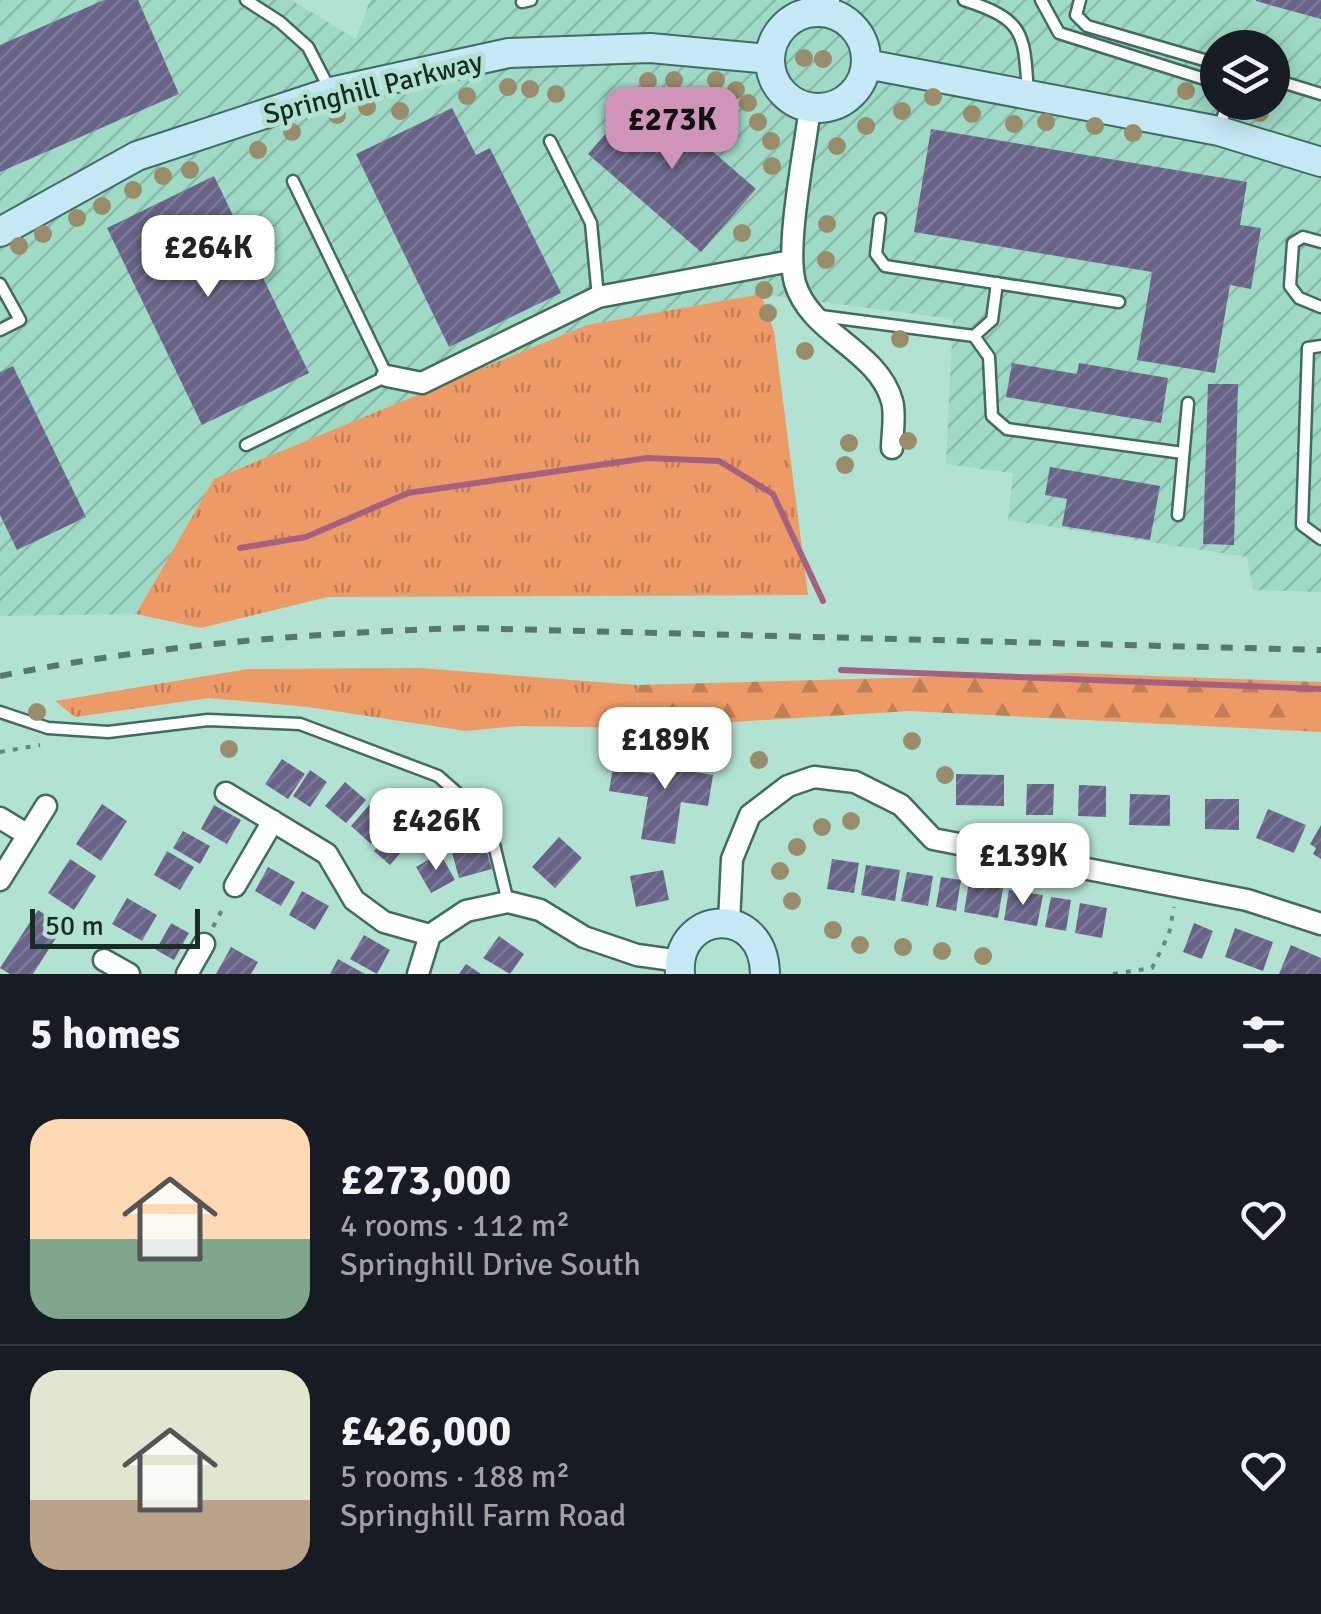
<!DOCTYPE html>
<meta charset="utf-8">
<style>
:root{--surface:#171b24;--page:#242831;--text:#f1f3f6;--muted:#9ea1a6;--line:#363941;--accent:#cf94b8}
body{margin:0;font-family:Signika,sans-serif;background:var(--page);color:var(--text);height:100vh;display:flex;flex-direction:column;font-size:38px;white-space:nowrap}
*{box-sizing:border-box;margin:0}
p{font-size:32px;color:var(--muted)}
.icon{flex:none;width:55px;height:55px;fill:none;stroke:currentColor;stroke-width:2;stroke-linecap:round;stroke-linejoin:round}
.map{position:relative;height:974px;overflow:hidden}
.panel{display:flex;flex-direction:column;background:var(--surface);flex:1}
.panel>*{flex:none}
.tools{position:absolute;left:1200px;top:30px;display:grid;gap:20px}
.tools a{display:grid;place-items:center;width:90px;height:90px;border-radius:50%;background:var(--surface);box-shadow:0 5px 25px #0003;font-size:50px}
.scale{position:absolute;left:30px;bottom:25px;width:170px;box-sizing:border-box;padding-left:10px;border:5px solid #182b25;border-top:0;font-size:28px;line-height:35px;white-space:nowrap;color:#182b25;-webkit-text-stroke:8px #b2e3d2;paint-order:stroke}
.price{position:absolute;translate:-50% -85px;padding:0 22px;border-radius:20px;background:#fff;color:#222;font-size:32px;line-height:65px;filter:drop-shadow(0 2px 5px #0008)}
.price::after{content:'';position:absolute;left:50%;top:60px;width:30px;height:22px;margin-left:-15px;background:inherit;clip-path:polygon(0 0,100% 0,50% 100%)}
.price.selected{background:var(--accent);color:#111}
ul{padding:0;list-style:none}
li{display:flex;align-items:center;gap:30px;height:250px;padding:0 30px}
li+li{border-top:2px solid var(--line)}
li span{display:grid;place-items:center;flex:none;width:280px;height:200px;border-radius:30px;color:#555}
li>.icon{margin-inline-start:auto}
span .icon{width:120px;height:120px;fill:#fffc;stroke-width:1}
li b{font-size:42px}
h2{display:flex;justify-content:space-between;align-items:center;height:120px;padding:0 30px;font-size:42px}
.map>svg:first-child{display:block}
.industrial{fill:url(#industrial-furrows);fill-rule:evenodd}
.grass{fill:url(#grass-tufts)}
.forest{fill:url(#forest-firs)}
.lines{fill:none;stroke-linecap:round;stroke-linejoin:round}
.stream{stroke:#a56081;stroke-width:6}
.building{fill:url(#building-hatch)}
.lane-casing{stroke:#406d5f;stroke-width:15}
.street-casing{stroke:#406d5f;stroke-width:25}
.secondary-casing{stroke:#406d5f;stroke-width:32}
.path{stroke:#66887c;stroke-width:4;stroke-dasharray:5 8;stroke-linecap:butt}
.lane{stroke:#fff;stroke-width:10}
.street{stroke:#fff;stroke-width:20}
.secondary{stroke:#c7e8f7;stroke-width:28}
.rail{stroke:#57766c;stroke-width:6;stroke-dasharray:12 12;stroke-linecap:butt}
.tree{fill:#998c6b}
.labels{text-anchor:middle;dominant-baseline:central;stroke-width:10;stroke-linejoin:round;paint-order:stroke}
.street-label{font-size:28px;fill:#182b25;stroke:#b2e3d2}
</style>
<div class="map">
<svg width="1321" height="974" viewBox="0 0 1321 974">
<defs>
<pattern id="industrial-furrows" width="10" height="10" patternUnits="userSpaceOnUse" patternTransform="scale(2.5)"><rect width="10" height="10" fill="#9fdac6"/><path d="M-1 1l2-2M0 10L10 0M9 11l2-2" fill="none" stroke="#8ba"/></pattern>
<pattern id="grass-tufts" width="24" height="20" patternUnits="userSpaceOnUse" patternTransform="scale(2.5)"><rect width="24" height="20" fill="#ee9a66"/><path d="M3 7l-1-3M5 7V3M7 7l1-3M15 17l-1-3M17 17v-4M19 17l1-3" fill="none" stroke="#c07e54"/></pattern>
<pattern id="forest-firs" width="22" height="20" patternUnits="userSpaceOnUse" patternTransform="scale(2.5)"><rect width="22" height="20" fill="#ee9a66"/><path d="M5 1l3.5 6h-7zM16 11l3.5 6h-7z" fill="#c07e54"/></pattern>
<pattern id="building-hatch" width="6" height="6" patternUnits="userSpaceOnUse" patternTransform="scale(2.5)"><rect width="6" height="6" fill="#696487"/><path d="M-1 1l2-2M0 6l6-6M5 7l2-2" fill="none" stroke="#7d7b95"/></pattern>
</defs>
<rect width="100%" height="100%" fill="#b2e3d2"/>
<path class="industrial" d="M0,0H291L356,39L370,0H1321V592L1253,590L1247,557L1008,520L1013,473L946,464L953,319L761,294L587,325L215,479L136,614L0,616ZM1218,48H1272V102H1218Z"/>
<path class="grass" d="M761,294L774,331L808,595L328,597L201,628L136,614L214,479L587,325Z
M420,668L637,685L638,728L518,726L466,731L308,707L209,698L75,717L55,701L248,669Z"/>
<path class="forest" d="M1075,673L1321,682V732L909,711L638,728L637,685Z"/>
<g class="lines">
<path class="stream" d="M240,548L306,537L408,493L647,458L719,461L773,494L823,601
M841,670L1321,689"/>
</g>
<path class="building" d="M104,0H138L179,94L0,172V45Z
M1256,0H1321V19L1256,1Z
M643,91L756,189L701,252L588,154Z
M452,108L476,155L490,148L561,293L449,347L356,154Z
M931,129L1247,182L1240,225L1261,228L1251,289L1230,285L1215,373L1137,360L1152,272L914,232Z
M214,176L309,373L202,425L107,228Z
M1012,363L1077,374L1079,363L1168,378L1161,423L1006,397Z
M13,366L86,517L17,550L0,515V372Z
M1208,384H1238L1234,545L1203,544Z
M1050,467L1160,486L1150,540L1062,526L1067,499L1045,495Z
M658,747L693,752L689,771L713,775L708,806L681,802L675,844L641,839L648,797L609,791L613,768L654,774Z
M282,759L305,774L288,799L265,784Z
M310,770L327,782L310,807L293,796Z
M956,774L1004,775V806L956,805Z
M345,782L366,800L346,823L325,806Z
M1027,784H1054L1053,815H1026Z
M1079,785L1106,786V817L1078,816Z
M1130,794L1170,795V826L1129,825Z
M1205,799H1239V830L1205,829Z
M371,803L392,821L371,844L351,826Z
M102,804L127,821L101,861L76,844Z
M214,805L241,820L227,844L201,829Z
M1268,809L1306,825L1294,853L1256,838Z
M1321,825V859L1313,854L1316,848L1310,844Z
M395,829L410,842L390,865L374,851Z
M183,831L210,846L200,864L173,848Z
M559,837L582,858L555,888L532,867Z
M483,839L492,869L459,878L451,849Z
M167,851L194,867L180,890L154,875Z
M440,853L455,880L431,893L416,867Z
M70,859L96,876L74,910L48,893Z
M832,859L859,863L854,893L827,889Z
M866,865L900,870L895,901L861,895Z
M268,867L295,882L281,906L255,891Z
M663,870L669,900L636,907L630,876Z
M907,872L933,876L928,906L901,901Z
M941,877L961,880L956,911L936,907Z
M969,882L1003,888L998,918L964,912Z
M1009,890L1043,895L1037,926L1004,920Z
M302,891L329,906L315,930L289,915Z
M1051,897L1071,900L1066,931L1045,927Z
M127,898L157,915L142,941L112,924Z
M1080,903L1107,908L1102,938L1075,933Z
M38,910L63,927L33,974H10L0,968Z
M171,923L189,933L174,960L156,950Z
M1194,923L1213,931L1202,959L1183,952Z
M1235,928L1273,942L1263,971L1225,957Z
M364,935L390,950L377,974L350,959Z
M499,936L524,954L510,974L483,958Z
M1291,945L1321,958V974H1279Z
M231,947L258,962L251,974H216Z
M338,959L365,974H330Z
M466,964L481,974H459Z"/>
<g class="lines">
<defs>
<path id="lane" d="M246,0L280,22L308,47L331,92
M964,0C1026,20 1024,34 1028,94
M1041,0L1059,33L1211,81L1218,87
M1080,0L1076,15L1087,26L1218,64
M522,2L531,0
M1272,79L1321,94
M1219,130L1225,110L1223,102
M550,141L591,223L598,297
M880,219L876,254L885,266L1119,302
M1321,242L1303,237L1293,243L1290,286L1299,298L1321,307
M0,284L20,320L0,330
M821,316L974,336L989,357L992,416L1007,429L1183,453
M974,336L992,320L997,283
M1321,346L1308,348L1302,525L1321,539
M246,445L387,376L293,181
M1178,515L1188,403
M0,712L48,728L108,732L208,720L300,724L438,776L488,820L508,902"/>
<path id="street" d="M827,13L829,0
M810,107C805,150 785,246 795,283C810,334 878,350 892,401C896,415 892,434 892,448
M387,376L422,383L598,297L791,261
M226,793L327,854L354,900L384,922L430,935
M0,818L28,835
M0,880L46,806
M235,886L273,821
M729,923L732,859L750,815L788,786L814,777L855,782L901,805L933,839L1247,900L1321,924
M104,960L129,974
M187,974L204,944
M418,974L430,935L466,911L508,902L540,910L584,937L637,955L680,961"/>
<path id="secondary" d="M770 60a48 48 0 1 1 96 0a48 48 0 1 1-96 0Z
M866,64L1219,131L1321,162
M0,232L137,156L331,92L509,53L650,48L770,59
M680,974C675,910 764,903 765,974"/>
</defs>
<use href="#lane" class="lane-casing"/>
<use href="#street" class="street-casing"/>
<use href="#secondary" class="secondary-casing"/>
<path class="path" d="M0,752L40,745
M213,927L225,904
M1113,974L1152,968L1169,934L1174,907"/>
<use href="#lane" class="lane"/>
<use href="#street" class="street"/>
<use href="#secondary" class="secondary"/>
<path class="rail" d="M0,676C154,645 309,633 465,628L1321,650"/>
</g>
<g class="tree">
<circle cx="804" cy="58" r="9"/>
<circle cx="823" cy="59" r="9"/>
<circle cx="674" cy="80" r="9"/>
<circle cx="716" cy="80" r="9"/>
<circle cx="648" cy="81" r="9"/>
<circle cx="508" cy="87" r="9"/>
<circle cx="530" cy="89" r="9"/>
<circle cx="736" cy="90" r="9"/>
<circle cx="1186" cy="91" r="9"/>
<circle cx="556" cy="94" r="9"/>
<circle cx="467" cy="96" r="9"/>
<circle cx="933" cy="97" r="9"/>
<circle cx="748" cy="103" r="9"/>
<circle cx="367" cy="107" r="9"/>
<circle cx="400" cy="111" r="9"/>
<circle cx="902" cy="111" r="9"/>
<circle cx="1260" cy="113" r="9"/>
<circle cx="972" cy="114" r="9"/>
<circle cx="337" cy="115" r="9"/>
<circle cx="758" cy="122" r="9"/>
<circle cx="1046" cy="122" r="9"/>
<circle cx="1014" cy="124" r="9"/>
<circle cx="866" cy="126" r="9"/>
<circle cx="1095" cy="126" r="9"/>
<circle cx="292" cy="132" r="9"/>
<circle cx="1133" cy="133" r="9"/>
<circle cx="771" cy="141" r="9"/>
<circle cx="837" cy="146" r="9"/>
<circle cx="258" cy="150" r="9"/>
<circle cx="772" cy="166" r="9"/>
<circle cx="190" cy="170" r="9"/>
<circle cx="163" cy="176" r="9"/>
<circle cx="133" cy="190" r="9"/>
<circle cx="102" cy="206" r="9"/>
<circle cx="77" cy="218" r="9"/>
<circle cx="827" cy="224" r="9"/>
<circle cx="742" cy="233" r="9"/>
<circle cx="43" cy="234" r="9"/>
<circle cx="19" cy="246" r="9"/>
<circle cx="826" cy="260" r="9"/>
<circle cx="764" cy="290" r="9"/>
<circle cx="768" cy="313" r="9"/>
<circle cx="900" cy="339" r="9"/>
<circle cx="805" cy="351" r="9"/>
<circle cx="908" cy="441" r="9"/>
<circle cx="849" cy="443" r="9"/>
<circle cx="845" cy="465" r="9"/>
<circle cx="37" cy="712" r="9"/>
<circle cx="912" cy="741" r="9"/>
<circle cx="229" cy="749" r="9"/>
<circle cx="759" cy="760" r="9"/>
<circle cx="945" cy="775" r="9"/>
<circle cx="851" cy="821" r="9"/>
<circle cx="822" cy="827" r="9"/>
<circle cx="797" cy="847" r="9"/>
<circle cx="780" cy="871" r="9"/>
<circle cx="792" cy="901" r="9"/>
<circle cx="833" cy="930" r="9"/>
<circle cx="860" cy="945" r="9"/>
<circle cx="903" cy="947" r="9"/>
<circle cx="942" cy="951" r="9"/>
<circle cx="983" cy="956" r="9"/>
</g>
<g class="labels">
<g class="street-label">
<text transform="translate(373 88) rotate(-14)">Springhill Parkway</text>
</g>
</g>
</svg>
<div class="tools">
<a><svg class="icon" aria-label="layers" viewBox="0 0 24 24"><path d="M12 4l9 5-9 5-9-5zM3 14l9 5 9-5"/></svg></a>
</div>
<div class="scale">50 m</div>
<b class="price selected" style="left:672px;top:172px">£273K</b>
<b class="price" style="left:208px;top:300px">£264K</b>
<b class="price" style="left:665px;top:792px">£189K</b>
<b class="price" style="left:436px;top:873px">£426K</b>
<b class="price" style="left:1023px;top:908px">£139K</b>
</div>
<section class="panel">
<h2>5 homes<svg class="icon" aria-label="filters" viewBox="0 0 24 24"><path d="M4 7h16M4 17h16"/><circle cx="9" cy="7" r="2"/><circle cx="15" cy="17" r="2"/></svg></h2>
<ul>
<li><span style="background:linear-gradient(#ffd9b3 60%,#7fa58c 0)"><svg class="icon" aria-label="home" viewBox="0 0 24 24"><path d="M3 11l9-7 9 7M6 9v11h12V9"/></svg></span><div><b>£273,000</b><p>4 rooms · 112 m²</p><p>Springhill Drive South</p></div><svg class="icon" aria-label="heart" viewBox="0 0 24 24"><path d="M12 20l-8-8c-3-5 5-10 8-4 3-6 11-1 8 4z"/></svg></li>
<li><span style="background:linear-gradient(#dfe7d0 65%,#b9a48a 0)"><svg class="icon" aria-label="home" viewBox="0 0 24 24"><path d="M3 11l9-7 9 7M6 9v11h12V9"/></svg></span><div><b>£426,000</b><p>5 rooms · 188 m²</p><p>Springhill Farm Road</p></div><svg class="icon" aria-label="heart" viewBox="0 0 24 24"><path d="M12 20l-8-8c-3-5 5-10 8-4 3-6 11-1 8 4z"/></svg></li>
</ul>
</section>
